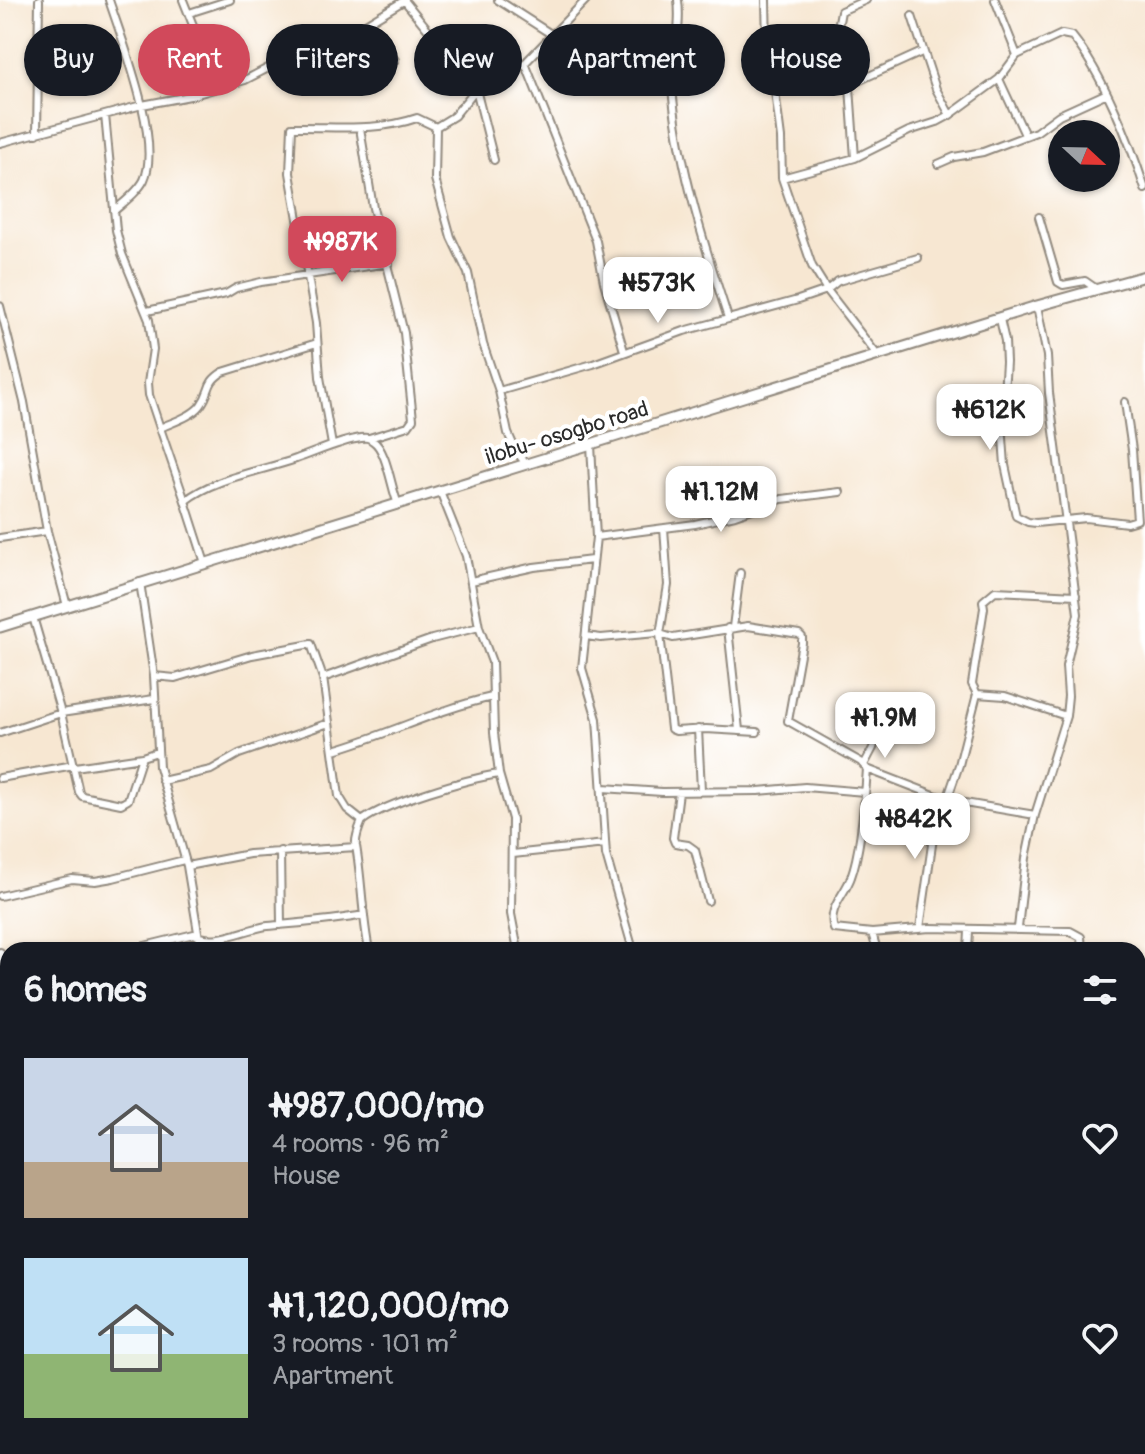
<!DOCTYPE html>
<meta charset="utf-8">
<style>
:root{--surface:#171b24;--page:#242831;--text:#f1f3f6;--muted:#9ea1a6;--accent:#d1495b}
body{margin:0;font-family:Pangolin,sans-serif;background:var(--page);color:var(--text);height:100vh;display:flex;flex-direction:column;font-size:30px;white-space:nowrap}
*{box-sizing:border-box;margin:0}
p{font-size:26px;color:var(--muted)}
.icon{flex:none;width:44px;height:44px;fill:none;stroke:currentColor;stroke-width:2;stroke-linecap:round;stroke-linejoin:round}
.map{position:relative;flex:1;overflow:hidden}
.details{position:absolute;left:0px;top:942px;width:1146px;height:512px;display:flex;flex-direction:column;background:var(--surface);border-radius:24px 24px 0 0;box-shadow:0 2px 6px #0004}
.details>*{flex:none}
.hud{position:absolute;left:24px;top:24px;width:1098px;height:72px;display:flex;gap:16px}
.needle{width:52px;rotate:112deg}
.tools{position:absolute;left:1048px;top:120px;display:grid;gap:16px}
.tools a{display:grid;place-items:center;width:72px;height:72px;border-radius:50%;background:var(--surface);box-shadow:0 2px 6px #0004;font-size:40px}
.price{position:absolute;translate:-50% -68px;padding:0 18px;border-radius:16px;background:#fff;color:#222;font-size:26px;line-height:52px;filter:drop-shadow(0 2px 4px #0008)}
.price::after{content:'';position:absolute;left:50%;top:48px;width:24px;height:18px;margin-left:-12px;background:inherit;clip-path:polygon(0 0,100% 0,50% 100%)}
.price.current{background:var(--accent);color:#fff}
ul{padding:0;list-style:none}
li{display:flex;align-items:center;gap:24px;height:200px;padding:0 24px}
li span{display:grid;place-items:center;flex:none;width:224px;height:160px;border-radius:0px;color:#555}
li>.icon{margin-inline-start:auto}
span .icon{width:96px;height:96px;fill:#fffc;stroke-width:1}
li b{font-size:34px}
h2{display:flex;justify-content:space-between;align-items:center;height:96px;padding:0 24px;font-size:34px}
.pill{padding:0 28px;border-radius:36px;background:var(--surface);box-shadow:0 2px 6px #0004;font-size:28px;line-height:72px}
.pill.current{background:var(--accent);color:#fff}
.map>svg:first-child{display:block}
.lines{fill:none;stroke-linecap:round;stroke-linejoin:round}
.street-casing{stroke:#91897e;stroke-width:10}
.primary-casing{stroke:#91897e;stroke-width:13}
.street{stroke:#fff;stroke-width:6}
.primary{stroke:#fff;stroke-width:9}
.labels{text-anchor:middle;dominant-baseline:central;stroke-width:8;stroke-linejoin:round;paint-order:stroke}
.street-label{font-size:22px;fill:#2b2b2b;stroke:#fff}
</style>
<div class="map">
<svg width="1145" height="1454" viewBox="0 0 1145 1454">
<rect width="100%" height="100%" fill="#fff"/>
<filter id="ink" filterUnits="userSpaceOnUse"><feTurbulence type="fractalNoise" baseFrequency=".0125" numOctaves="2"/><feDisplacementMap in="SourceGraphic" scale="16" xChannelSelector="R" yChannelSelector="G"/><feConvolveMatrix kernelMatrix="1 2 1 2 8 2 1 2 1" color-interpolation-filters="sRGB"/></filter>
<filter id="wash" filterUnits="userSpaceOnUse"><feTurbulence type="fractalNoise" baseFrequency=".006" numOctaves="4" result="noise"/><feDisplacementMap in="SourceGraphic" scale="32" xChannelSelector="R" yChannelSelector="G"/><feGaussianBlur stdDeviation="1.8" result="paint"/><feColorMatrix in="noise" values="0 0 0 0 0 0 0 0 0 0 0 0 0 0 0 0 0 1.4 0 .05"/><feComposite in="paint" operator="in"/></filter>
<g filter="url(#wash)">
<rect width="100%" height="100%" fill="#f7e7d2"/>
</g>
<g filter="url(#ink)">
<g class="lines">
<defs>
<path id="street" d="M109,0C122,40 162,141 144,180C138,192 124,202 114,211
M183,0L218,88
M404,0L476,89L494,160
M498,0L554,36
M678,0C682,33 670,65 673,98C681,173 705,247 728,318
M766,0L767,46L772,68L781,138L782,178L812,266L827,290L878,356
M995,0L1017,55
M189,13L230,0
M912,16L936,89L950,115
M370,23L395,60
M525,63L596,241L604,282L624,351
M999,79L1025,135
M849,85L922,52
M105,115L116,230L122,254L149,320L153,349L148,383L149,395L160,428
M436,127L435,179L451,237L468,273L483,344L499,391L508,433L516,451L526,464
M360,128L373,208L404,333L413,419L408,426L369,438
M37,134L39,0
M0,143L142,105L190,96L245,80L274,65L339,40L405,0
M855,158L849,73L837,33L841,11L866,0
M938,164L954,157L983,152L1036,132L1059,115L1105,94
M782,178L855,158L909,131L937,122L950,115L999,79L1017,55L1062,34L1072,36C1103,74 1130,142 1145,189
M1039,217L1058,282L1063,285L1085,281L1098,290
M0,306L24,402L47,531L67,606
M147,311L226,294L236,288L261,282L389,263
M1000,319L1005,341L1006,362L1002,424L1005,465L1016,516L1028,522L1036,523L1086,518L1127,523L1137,520L1132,450L1125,402
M499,391L593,364L684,331L798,300L827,290L838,281L918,258
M332,445L320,377L316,323L290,173L292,127C333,126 377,132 417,118L436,127L454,116L476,89L525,63L586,0
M591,445L596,537L582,668L597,719L606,855L633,950
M440,491L466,556L479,627L492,662L494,733L499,774L512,819L511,914L518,950
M185,501L160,428C173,422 193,416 201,405C212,390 205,383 223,372L317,343
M664,528L668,585L660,634L671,729L676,731L706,729L757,732
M596,537L695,524L735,515L782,499L840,492
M0,538L47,531
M205,563L185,501C213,478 262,471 296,459C317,452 339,441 361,438C367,437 369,438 373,441C387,450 391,488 398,504
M471,581L534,567L592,560
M140,582L154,676L159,767L187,866L201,950
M33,617L61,713L79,792L82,796L121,804L128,800L142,757L157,752
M733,627L740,573
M728,628L739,730
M586,636L601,638L657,633L673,638L748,626L799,634L802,637V643L788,721L861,762L867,769
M154,676L175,678L252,655L311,644L323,678L339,796L347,809L362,821
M323,678L432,639L479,627
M977,694L1005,696L1066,716
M698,729L701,790
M0,733L61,713L154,699
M334,750C387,735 438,709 492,697
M864,765L873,748L885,709
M75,767L142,757
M0,778L74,765
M162,781L211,770L239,754L329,723
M603,788L662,792L758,791L805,787L865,792
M679,792L673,838L675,843L688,845L695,850L708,901
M947,800L959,765L977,694L972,684L984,608L983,601L995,591L1076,595
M1035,815L947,800L867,769C865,799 861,850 851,877C845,895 827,908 834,929L872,933L930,928L1070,931L1081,937L1082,950
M280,851L281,925
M513,854L605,844
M187,866L249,854L356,847
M0,896L72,879L95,881L113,878L184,860
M920,928L937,810V796
M1018,928L1026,858L1035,815L1066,716L1068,696L1066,666L1078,614L1049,393L1047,356L1037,306
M872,933L877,950
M128,950L194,934C215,947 246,928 268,926C300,923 332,921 364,915
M369,950C362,916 362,880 356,846C355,839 359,828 362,821C387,802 467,779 499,774
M968,950L969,931
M0,952L8,978
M0,1230L8,1228
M1138,1265L1145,1263
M0,1282L8,1280
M0,1287L8,1314
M0,1375L8,1372
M135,1446L139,1454
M522,1446L553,1454
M925,1446L930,1454
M1027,1446L1035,1454
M779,1453L780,1454
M56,1454L65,1446
M234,1454L245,1446
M275,1454L279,1446
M442,1454L447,1446
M1078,1454L1079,1453"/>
<path id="primary" d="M0,627L1037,306L1145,276"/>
</defs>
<use href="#street" class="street-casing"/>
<use href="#primary" class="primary-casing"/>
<use href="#street" class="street"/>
<use href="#primary" class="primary"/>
</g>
</g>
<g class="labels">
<g class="street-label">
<text transform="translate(567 433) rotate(-17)">ilobu- osogbo road</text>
</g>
</g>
</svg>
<div class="tools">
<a><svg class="needle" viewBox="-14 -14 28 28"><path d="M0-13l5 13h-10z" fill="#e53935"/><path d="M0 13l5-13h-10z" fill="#9ea1a6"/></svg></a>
</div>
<b class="price current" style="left:342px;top:284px">₦987K</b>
<b class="price" style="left:658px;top:325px">₦573K</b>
<b class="price" style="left:990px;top:452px">₦612K</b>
<b class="price" style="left:721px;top:534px">₦1.12M</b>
<b class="price" style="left:885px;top:760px">₦1.9M</b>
<b class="price" style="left:915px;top:861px">₦842K</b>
<div class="hud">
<a class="pill">Buy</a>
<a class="pill current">Rent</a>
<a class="pill">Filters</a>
<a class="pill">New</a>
<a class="pill">Apartment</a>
<a class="pill">House</a>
</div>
<section class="details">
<h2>6 homes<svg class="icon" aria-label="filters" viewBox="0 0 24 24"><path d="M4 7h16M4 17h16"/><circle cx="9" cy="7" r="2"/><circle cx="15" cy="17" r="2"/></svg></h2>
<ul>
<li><span style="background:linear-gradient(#c9d6e8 65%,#b9a48a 0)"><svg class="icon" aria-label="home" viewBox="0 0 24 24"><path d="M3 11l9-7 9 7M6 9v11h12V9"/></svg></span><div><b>₦987,000/mo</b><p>4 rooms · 96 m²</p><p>House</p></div><svg class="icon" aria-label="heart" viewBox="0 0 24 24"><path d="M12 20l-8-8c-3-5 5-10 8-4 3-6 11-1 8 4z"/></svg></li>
<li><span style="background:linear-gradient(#bfe0f5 60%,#8fb573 0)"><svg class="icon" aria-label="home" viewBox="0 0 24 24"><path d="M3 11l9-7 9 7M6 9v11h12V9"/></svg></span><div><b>₦1,120,000/mo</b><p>3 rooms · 101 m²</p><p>Apartment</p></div><svg class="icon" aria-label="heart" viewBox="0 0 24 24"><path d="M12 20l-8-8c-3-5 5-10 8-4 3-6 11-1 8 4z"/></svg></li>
</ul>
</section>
</div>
